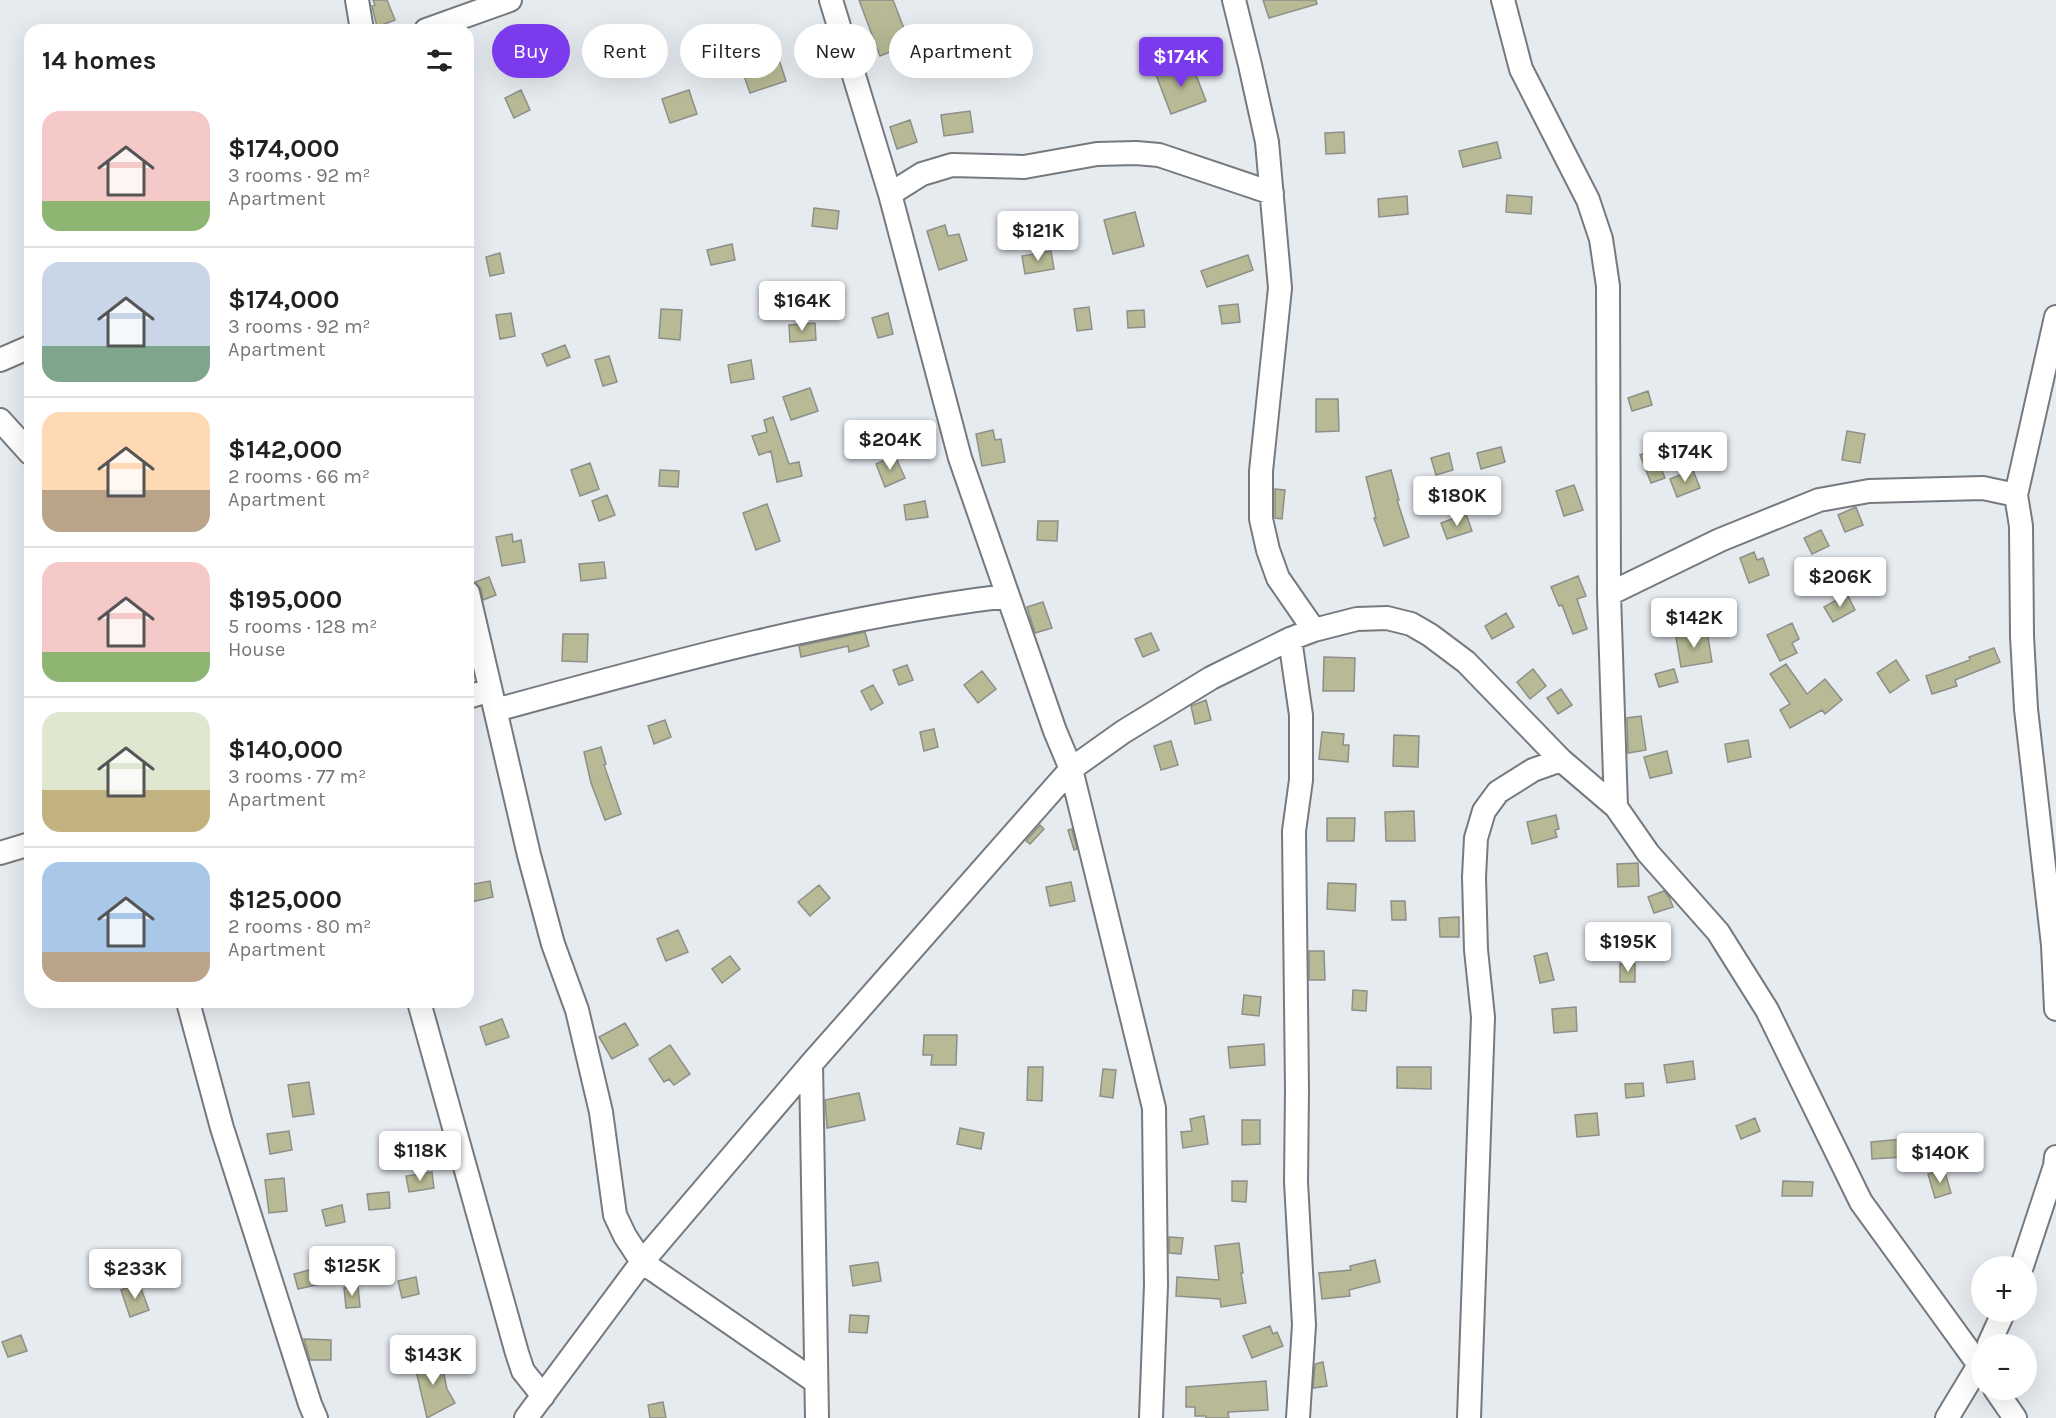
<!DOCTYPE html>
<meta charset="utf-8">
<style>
:root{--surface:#fff;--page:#f2f2f2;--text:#222;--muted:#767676;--line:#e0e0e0;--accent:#7c3aed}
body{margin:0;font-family:Karla,sans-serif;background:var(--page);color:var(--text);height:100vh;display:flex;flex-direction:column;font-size:22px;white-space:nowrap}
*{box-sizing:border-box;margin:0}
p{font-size:20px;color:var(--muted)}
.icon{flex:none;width:33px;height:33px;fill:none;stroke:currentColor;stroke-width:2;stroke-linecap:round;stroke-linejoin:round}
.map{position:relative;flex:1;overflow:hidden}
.details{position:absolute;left:24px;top:24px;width:450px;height:984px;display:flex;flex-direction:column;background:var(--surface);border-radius:18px;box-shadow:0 6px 24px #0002}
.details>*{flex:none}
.top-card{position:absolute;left:492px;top:24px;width:570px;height:54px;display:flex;gap:12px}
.buttons{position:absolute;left:1971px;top:1256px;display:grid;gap:12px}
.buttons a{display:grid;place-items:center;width:66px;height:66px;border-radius:50%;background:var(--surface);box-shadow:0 6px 24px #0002;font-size:30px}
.price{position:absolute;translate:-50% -51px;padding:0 14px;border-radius:6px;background:#fff;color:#222;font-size:20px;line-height:39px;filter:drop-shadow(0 2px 3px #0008)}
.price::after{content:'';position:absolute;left:50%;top:36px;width:18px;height:14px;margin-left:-9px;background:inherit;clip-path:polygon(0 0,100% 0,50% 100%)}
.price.current{background:var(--accent);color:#fff}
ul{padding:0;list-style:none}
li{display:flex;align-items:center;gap:18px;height:150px;padding:0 18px}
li+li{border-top:2px solid var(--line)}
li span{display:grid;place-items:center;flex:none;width:168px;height:120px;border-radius:18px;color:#555}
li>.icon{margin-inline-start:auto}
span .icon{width:72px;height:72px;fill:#fffc;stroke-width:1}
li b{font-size:26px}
h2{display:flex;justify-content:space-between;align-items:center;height:72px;padding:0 18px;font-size:26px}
.chip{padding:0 21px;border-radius:27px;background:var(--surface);box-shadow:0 6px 24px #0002;font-size:21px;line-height:54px}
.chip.current{background:var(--accent);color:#fff}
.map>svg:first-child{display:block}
.building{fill:#b7ba94;stroke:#8e8f89;stroke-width:1.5}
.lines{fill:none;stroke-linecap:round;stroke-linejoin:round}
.minor-casing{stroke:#767a7e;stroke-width:26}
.minor{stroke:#fff;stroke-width:22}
</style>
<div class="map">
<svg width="2056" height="1418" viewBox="0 0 2056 1418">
<rect width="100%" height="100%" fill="#e6ebf0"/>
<path class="building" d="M373,0H387L395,20L377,27L372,6L375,5Z
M859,0H893L910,44L880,56Z
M1263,0H1316L1317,4L1269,18Z
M545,30L549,47L525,53L521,36Z
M771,35L786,81L750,93L734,48Z
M1191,62L1206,101L1171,114L1156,75Z
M521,90L530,110L514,118L505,98Z
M689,90L697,114L670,123L662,99Z
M970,111L973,132L944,136L941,115Z
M910,120L917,142L897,149L890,127Z
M1344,132L1345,153L1326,154L1325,133Z
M1497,142L1501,158L1463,167L1459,151Z
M1507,195L1532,197L1531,214L1506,212Z
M1407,196L1408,214L1379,217L1378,199Z
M814,208L839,211L837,229L812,226Z
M1135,212L1144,246L1113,254L1104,220Z
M945,225L948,236L959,234L967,260L939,270L927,231Z
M732,244L735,260L711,265L707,250Z
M1051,251L1054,269L1025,274L1022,256Z
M500,253L504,273L490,276L486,257Z
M1248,255L1253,270L1207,287L1201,271Z
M1238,304L1240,322L1222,324L1219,306Z
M1089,307L1092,329L1077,331L1074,309Z
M661,309L682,310L680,340L659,338Z
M1144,310L1145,327L1128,328L1127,311Z
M511,313L515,336L500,339L496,315Z
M888,313L893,334L878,338L872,318Z
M815,323L816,340L790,342L789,325Z
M565,345L570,357L547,366L542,354Z
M609,356L617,382L603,386L595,360Z
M751,360L754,379L731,383L728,365Z
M810,388L818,411L791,420L783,397Z
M1648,391L1652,405L1632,411L1628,398Z
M1316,399H1338L1339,431L1316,432Z
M773,417L789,464L799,462L802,476L777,482L771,451L759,455L752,436L767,432L764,420Z
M993,430L995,440L1001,439L1005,462L982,466L976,434Z
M1847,431L1865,434L1860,463L1842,460Z
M1501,447L1505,462L1481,469L1477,453Z
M1653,450L1665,478L1651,483L1640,455Z
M1449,453L1453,470L1436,475L1431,458Z
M895,456L905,478L885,487L876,464Z
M590,463L599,489L580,496L571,470Z
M660,470L679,471L678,487L659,486Z
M1391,470L1399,500H1397L1409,537L1384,546L1374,518H1376L1366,477Z
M1693,470L1700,488L1677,497L1670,479Z
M1574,485L1583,510L1564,516L1556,491Z
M1275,489L1285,490L1282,519L1275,518Z
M607,495L615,515L599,521L592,501Z
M925,501L928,517L906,520L904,505Z
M767,504L780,541L756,550L743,513Z
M1856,507L1863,525L1845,532L1838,515Z
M1466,514L1472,531L1447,539L1441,523Z
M1038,521H1058L1057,541L1037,540Z
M1821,530L1829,546L1812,554L1804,538Z
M512,534L513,542L521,540L525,562L502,566L496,537Z
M1754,552L1757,560L1763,558L1769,575L1749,583L1740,558Z
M604,562L606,578L581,581L579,564Z
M1578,576L1586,596L1577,599L1587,629L1573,634L1562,605L1559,606L1551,587Z
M489,577L496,595L483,600L481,589L475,582Z
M1847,594L1855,610L1833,622L1824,607Z
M1043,602L1052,628L1035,633L1027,607Z
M1506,613L1514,627L1492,639L1485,626Z
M1792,623L1799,639L1792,643L1797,653L1780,661L1767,635Z
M1707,631L1712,662L1681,667L1676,637Z
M865,632L869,646L849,652L848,646L801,657L799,646Z
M1151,633L1159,650L1143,657L1135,639Z
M563,634H588L587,662L562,661Z
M1994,648L2000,662L1955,680L1957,686L1932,694L1926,676L1970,660L1969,657Z
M1324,657L1355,658L1354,691H1323Z
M1896,660L1909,680L1890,693L1877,673Z
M1786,664L1807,694L1825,679L1842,700L1825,714L1822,710L1790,728L1780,710L1790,704L1770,674Z
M907,665L913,680L899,685L893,670Z
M1533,669L1546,686L1530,699L1517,682Z
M1674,669L1678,682L1659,687L1655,674Z
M982,671L996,689L978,703L964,685Z
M873,685L883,703L871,710L861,691Z
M1561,689L1572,705L1558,714L1547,698Z
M1206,700L1211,720L1195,724L1191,706Z
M1641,716L1646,750L1628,753L1627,718Z
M665,720L671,737L654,744L648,726Z
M934,729L938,747L924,751L920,732Z
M1322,732L1344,734L1343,745H1349L1348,762L1319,759Z
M1394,735L1419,736L1418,767L1393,766Z
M1748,740L1751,757L1728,762L1725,744Z
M1171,741L1178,765L1161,770L1154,746Z
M601,747L606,764L604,765L621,814L605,820L591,783L584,752Z
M1667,751L1672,773L1650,778L1644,757Z
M1414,811L1415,841H1386L1385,812Z
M1556,815L1559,829L1555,830L1557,837L1532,844L1527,822Z
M1327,818H1355L1354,841H1327Z
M1040,825L1044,829L1030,844L1026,841Z
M1072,829L1077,849L1074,850L1068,830Z
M1638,863L1639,886L1618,887L1617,864Z
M490,881L493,897L471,902L468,885Z
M1071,882L1075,901L1050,906L1046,887Z
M1328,883L1356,884L1355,911L1327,909Z
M819,885L830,898L810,916L798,902Z
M1664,891L1669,897L1673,907L1654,913L1648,897Z
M1391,901H1405L1406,920H1392Z
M1459,917V937H1440L1439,918Z
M678,930L688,952L666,961L657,939Z
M1309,951H1324L1325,980H1309Z
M1547,953L1554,980L1540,983L1534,956Z
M730,956L740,969L722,983L712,969Z
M1620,964H1635V982H1620Z
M1353,990L1367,991L1366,1011L1352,1010Z
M1244,995L1261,997L1259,1016L1242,1014Z
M1576,1007L1577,1031L1554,1033L1552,1009Z
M502,1019L509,1037L486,1045L480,1027Z
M625,1023L638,1045L612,1059L599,1037Z
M924,1035H957L956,1065H931L932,1055H923Z
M1264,1044L1265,1065L1230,1068L1228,1047Z
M670,1045L690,1074L674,1085L669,1079L664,1082L649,1059Z
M1693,1061L1695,1079L1667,1083L1664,1065Z
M1028,1067H1043L1042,1101L1027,1100Z
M1397,1067H1431V1089L1397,1088Z
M1103,1069L1116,1070L1113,1098L1100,1096Z
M309,1082L314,1114L293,1117L288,1085Z
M1643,1083L1644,1096L1626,1098L1625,1084Z
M859,1093L865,1120L827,1128L825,1100Z
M1597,1113L1599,1135L1577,1137L1575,1115Z
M1204,1116L1208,1144L1183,1148L1181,1132L1192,1131L1190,1119Z
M1755,1118L1760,1131L1741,1139L1736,1126Z
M1242,1120H1260V1144L1242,1145Z
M960,1128L984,1133L981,1149L957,1144Z
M289,1131L292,1150L270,1154L267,1134Z
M1903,1139L1905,1157L1872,1159L1871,1142Z
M1944,1169L1951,1193L1935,1198L1928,1174Z
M432,1172L434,1188L409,1192L406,1176Z
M284,1178L287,1211L269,1213L265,1180Z
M1232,1181H1247L1246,1202L1232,1201Z
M1783,1181L1813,1182L1812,1196H1782Z
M389,1192L390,1208L369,1210L367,1194Z
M342,1205L345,1222L326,1226L322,1210Z
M1169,1237L1183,1238L1181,1254L1169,1253Z
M1239,1243L1243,1273H1241L1246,1303L1221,1307L1220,1299L1176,1296L1177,1277L1219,1280L1215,1246Z
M1375,1260L1380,1282L1349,1290L1350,1296L1322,1299L1319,1273L1351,1270L1350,1266Z
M878,1262L881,1281L853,1286L850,1266Z
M317,1268L321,1284L298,1289L294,1274Z
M416,1277L419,1294L402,1298L398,1281Z
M139,1283L149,1310L130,1317L121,1290Z
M358,1286L360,1307L346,1308L344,1288Z
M850,1315L869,1316L867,1333L849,1332Z
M1270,1326L1273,1334L1277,1332L1283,1346L1252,1358L1243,1336Z
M21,1335L27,1351L8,1357L2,1342Z
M304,1339L331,1340V1360H310Z
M440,1356L447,1389L455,1403L427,1418L414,1362Z
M1323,1362L1327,1386L1313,1388L1315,1364Z
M1266,1381L1268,1410L1228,1412L1229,1418H1206V1416H1195V1407H1186V1387Z
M663,1402L666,1418H650L648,1405Z"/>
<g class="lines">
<defs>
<path id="minor" d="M357,0L362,30
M831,0L890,194L960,458L1055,731L1071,769L1154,1108L1156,1285L1151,1418
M1234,0L1250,65L1267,142L1280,288L1261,471V519L1268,550L1278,578L1314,630
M1503,0L1521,69L1588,200L1601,239L1608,286L1609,594L1616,807
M426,30L510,0
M890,194L922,174L952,165L1024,167L1097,154L1136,153L1159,155L1272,193
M2056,317L2016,495L2021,526L2022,636L2026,709L2053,945L2056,1009
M0,360L30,347
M0,420L30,453
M468,593L529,855L553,944L577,1010L601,1112L615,1215L625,1236L642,1262L816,1382
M1609,594L1720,540L1819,500L1869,491L1983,488L2016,495
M1290,639L1301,715V780L1294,831L1297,1089L1296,1182L1304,1325L1298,1418
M468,697L490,690
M496,710C664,664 833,617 1007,596
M0,853L30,844
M188,1002L222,1128L310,1404L316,1418
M419,1002L517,1353L523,1371L543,1396
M811,1064L817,1418
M2022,1266L2055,1166L2056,1157
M1989,1344L2004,1311
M1995,1389L2015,1418
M526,1418L642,1262L811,1064L1071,769L1123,732L1211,678L1290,639L1314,630L1357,619L1387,618L1411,624L1430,635L1466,662L1561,760L1616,807L1648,853L1718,932L1767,1010L1861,1202L1982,1369
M1469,1418L1483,1017L1476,950L1474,877L1476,838L1484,811L1498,792L1533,770L1561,760
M1947,1418L1982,1360"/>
</defs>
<use href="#minor" class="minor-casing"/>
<use href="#minor" class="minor"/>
</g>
</svg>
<div class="buttons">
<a>+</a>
<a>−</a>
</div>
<b class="price current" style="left:1181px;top:88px">$174K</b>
<b class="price" style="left:1038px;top:262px">$121K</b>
<b class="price" style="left:802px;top:332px">$164K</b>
<b class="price" style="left:890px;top:471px">$204K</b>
<b class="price" style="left:1685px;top:483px">$174K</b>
<b class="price" style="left:1457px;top:527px">$180K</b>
<b class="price" style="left:1840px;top:608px">$206K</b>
<b class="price" style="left:1694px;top:649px">$142K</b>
<b class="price" style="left:1628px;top:973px">$195K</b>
<b class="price" style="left:420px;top:1182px">$118K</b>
<b class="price" style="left:1940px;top:1184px">$140K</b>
<b class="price" style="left:352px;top:1297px">$125K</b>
<b class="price" style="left:135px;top:1300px">$233K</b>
<b class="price" style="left:433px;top:1386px">$143K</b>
<div class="top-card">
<a class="chip current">Buy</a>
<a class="chip">Rent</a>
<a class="chip">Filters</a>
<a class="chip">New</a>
<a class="chip">Apartment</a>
</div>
<section class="details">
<h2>14 homes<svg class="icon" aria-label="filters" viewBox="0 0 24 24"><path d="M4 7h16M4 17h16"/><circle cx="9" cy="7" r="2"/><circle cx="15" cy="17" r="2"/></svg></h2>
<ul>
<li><span style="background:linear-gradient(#f6c9c9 75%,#8fb573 0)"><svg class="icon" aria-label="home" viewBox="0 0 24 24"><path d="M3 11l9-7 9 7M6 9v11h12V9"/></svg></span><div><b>$174,000</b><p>3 rooms · 92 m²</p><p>Apartment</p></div></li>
<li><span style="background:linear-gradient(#c9d6e8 70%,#7fa58c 0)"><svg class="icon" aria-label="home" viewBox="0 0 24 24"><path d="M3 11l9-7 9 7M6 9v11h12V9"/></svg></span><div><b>$174,000</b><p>3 rooms · 92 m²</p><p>Apartment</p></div></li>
<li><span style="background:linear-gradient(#ffd9b3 65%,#b9a48a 0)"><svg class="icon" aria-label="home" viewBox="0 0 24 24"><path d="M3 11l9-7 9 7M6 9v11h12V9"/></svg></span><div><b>$142,000</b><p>2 rooms · 66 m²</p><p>Apartment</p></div></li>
<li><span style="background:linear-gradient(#f6c9c9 75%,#8fb573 0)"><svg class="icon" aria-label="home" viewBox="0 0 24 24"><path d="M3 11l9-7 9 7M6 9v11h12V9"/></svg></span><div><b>$195,000</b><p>5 rooms · 128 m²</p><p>House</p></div></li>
<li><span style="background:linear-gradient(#dfe7d0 65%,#c2b280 0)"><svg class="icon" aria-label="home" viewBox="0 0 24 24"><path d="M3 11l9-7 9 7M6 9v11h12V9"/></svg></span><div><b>$140,000</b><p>3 rooms · 77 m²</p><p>Apartment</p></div></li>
<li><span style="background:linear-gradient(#a9c7e8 75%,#b9a48a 0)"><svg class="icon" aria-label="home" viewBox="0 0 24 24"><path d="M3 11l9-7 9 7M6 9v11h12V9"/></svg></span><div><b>$125,000</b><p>2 rooms · 80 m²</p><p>Apartment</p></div></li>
</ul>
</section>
</div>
